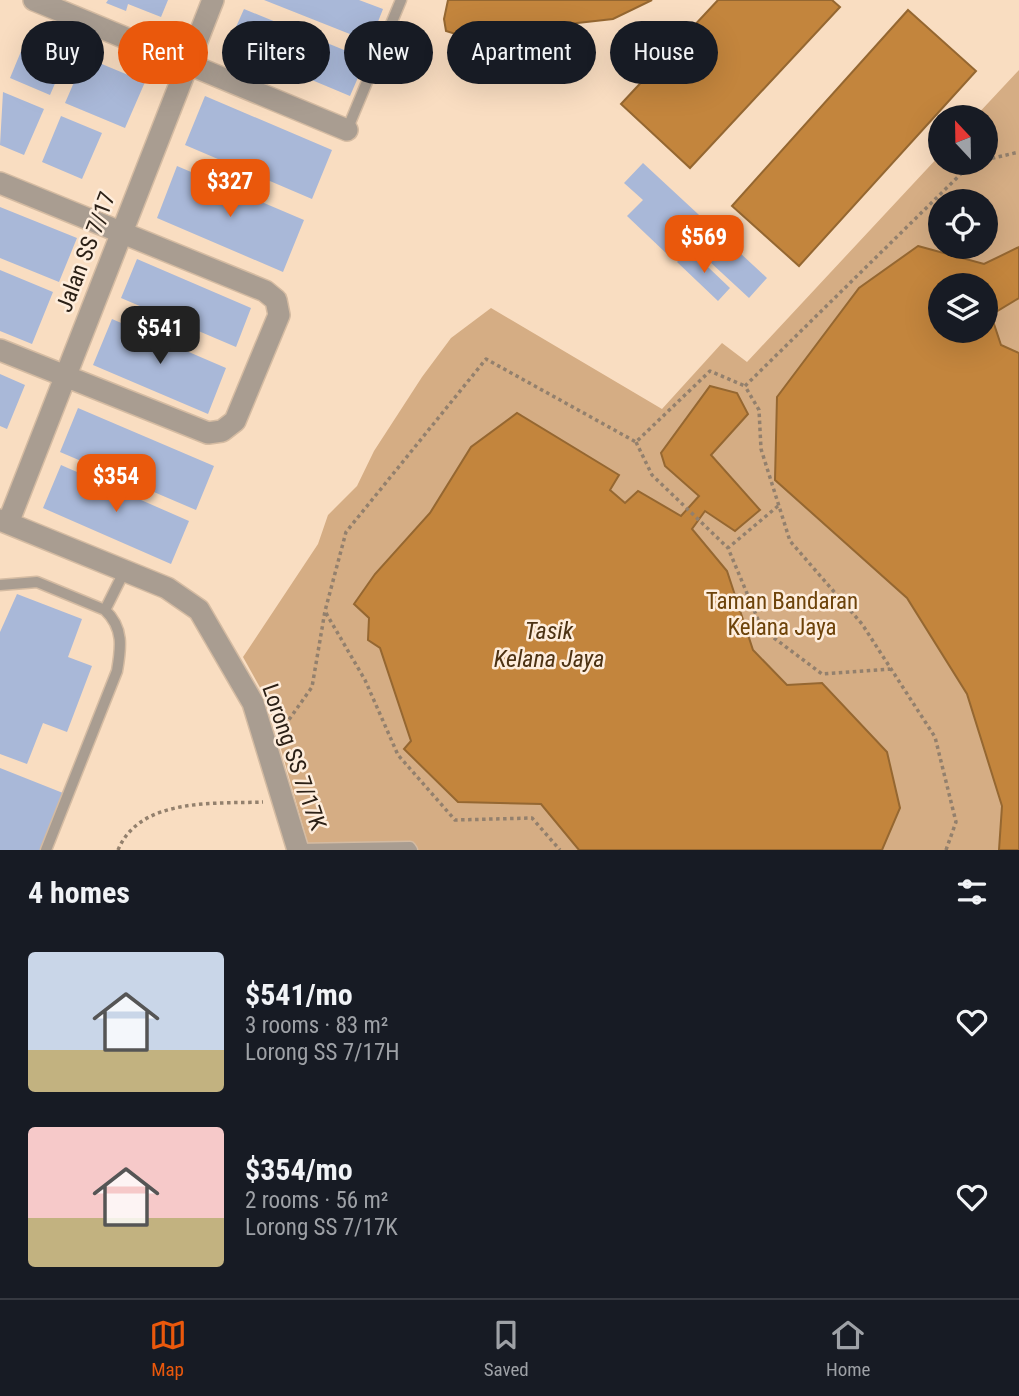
<!DOCTYPE html>
<meta charset="utf-8">
<style>
:root{--surface:#171b24;--page:#242831;--text:#f1f3f6;--muted:#9ea1a6;--line:#363941;--accent:#ea580c}
body{margin:0;font-family:"Roboto Condensed",sans-serif;background:var(--page);color:var(--text);height:100vh;display:flex;flex-direction:column;font-size:26px;white-space:nowrap}
*{box-sizing:border-box;margin:0}
p{font-size:23px;color:var(--muted)}
.icon{flex:none;width:38px;height:38px;fill:none;stroke:currentColor;stroke-width:2;stroke-linecap:round;stroke-linejoin:round}
.map{position:relative;height:850px;overflow:hidden}
.panel{display:flex;flex-direction:column;background:var(--surface);flex:1}
.panel>*{flex:none}
.banner{position:absolute;left:21px;top:21px;width:978px;height:63px;display:flex;gap:14px}
.needle{width:46px;rotate:338deg}
.controls{position:absolute;left:928px;top:105px;display:grid;gap:14px}
.controls a{display:grid;place-items:center;width:70px;height:70px;border-radius:50%;background:var(--surface);box-shadow:0 7px 28px #0002;font-size:35px}
.price{position:absolute;translate:-50% -60px;padding:0 16px;border-radius:14px;background:var(--accent);color:#fff;font-size:23px;line-height:46px;filter:drop-shadow(0 2px 4px #0008)}
.price::after{content:'';position:absolute;left:50%;top:42px;width:21px;height:16px;margin-left:-10px;background:inherit;clip-path:polygon(0 0,100% 0,50% 100%)}
.price.selected{background:#222;color:#fff}
ul{padding:0;list-style:none}
li{display:flex;align-items:center;gap:21px;height:175px;padding:0 28px}
li span{display:grid;place-items:center;flex:none;width:196px;height:140px;border-radius:7px;color:#555}
li>.icon{margin-inline-start:auto}
span .icon{width:84px;height:84px;fill:#fffc;stroke-width:1}
li b{font-size:30px}
h2{display:flex;justify-content:space-between;align-items:center;height:84px;padding:0 28px;font-size:30px}
.chip{padding:0 24px;border-radius:32px;background:var(--surface);box-shadow:0 7px 28px #0002;font-size:24px;line-height:63px}
.chip.selected{background:var(--accent);color:#fff}
.menu{display:flex;justify-content:space-around;align-items:center;height:98px;border-top:2px solid var(--line);background:var(--surface);font-size:19px;color:var(--muted)}
.menu a{display:grid;justify-items:center;gap:4px}
.menu .selected{color:var(--accent)}
.map>svg:first-child{display:block}
.green{fill:#d5ad84;fill-rule:evenodd}
.water{fill:#c3853d;stroke:#956731;stroke-width:2;fill-rule:evenodd}
.building{fill:#a9b8d8}
.lines{fill:none;stroke-linecap:round;stroke-linejoin:round}
.lane-casing{stroke:#d4bba2;stroke-width:13}
.street-casing{stroke:#d4bba2;stroke-width:24}
.path{stroke:#93806d;stroke-width:3.5;stroke-dasharray:3.5 3.5;stroke-linecap:butt}
.lane{stroke:#a99d91;stroke-width:10}
.street{stroke:#a99d91;stroke-width:21}
.labels{text-anchor:middle;dominant-baseline:central;stroke-width:5;stroke-linejoin:round;paint-order:stroke}
.street-label{font-size:23px;fill:#2b2016;stroke:#feeddc}
.park-label{font-size:23px;fill:#6d430a;stroke:#feeddc}
.water-label{font-size:24px;font-style:italic;fill:#4c3213;stroke:#feeddc}
</style>
<div class="map">
<svg width="1019" height="850" viewBox="0 0 1019 850">
<rect width="100%" height="100%" fill="#f9ddc1"/>
<path class="green" d="M1019,70V850H402L308,844L267,700L243,657L318,544L328,515L357,486L374,451L422,377L451,338L491,308L662,409L722,343L747,362L940,155V163H985V117H975ZM940,201H985V247H940ZM940,285H985V331H940Z"/>
<path class="water" d="M448,0H652L613,19L462,36L446,31L444,19Z
M718,0H832L840,7L690,168L621,104Z
M908,10L976,71L799,266L732,206Z
M918,246L984,264L1019,247V298L991,315L1001,345L1019,353V850H999L1002,806L967,694L907,598L775,480L777,397L859,288ZM940,285H985V331H940Z
M710,386L737,393L748,414L711,455L760,510L735,531L705,511L692,529L727,571L753,650L787,685L822,683L887,752L900,808L882,850H579L541,804L458,802L404,749L411,741L380,648L368,640L369,618L354,604L375,574L430,513L471,447L517,413L619,475L610,490L625,503L638,491L681,516L699,496L665,466L661,453Z"/>
<path class="building" d="M108,0H168L161,17L128,4L126,11L106,3Z
M264,0H359L383,9L370,42Z
M244,9L366,59L350,96L228,45Z
M29,32L70,49L50,95L10,78Z
M85,57L145,82L125,128L65,103Z
M3,92L44,109L24,155L0,145Z
M205,96L332,150L312,199L185,145Z
M61,116L102,133L82,179L42,162Z
M643,163L767,278L749,298L683,237L667,254L627,216L643,200L624,183Z
M177,166L304,220L283,272L157,218Z
M0,207L77,238L59,282L0,258Z
M689,249L730,288L718,301L677,262Z
M137,259L251,308L236,347L121,298Z
M0,270L53,292L32,344L0,331Z
M112,319L226,368L208,414L93,365Z
M0,374L25,385L7,429L0,426Z
M78,408L214,466L196,510L60,452Z
M61,465L189,521L171,564L43,508Z
M17,594L82,619L68,657L92,666L67,732L43,723L27,764L0,754V632Z
M0,768L63,793L40,850H0Z"/>
<g class="lines">
<defs>
<path id="lane" d="M347,130L401,0
M0,585L37,582L105,610C124,628 121,648 117,671L46,850
M105,610L125,570
M298,849L410,847L412,850"/>
<path id="street" d="M34,0L347,130
M0,183L265,291L276,300L279,315L235,421L222,431L208,433L0,350
M0,520L167,588L199,610L253,703L298,850
M8,523L213,0"/>
</defs>
<use href="#lane" class="lane-casing"/>
<use href="#street" class="street-casing"/>
<path class="path" d="M985,160L1019,152
M636,442L652,475L728,548
M778,506L728,548L762,629L822,674L890,669
M326,613L365,680L398,755L455,820L532,818L560,850
M281,731L312,687L325,611L346,532L486,359L636,442L710,371L745,386
M118,850C140,797 215,804 263,802
M946,850L956,822L935,737L862,624L790,541L761,449L759,410L745,386L971,164L976,163"/>
<use href="#lane" class="lane"/>
<use href="#street" class="street"/>
</g>
<g class="labels">
<g class="street-label">
<text transform="translate(86 252) rotate(-69)">Jalan SS 7/17</text>
<text transform="translate(294 757) rotate(71)">Lorong SS 7/17K</text>
</g>
<g class="park-label">
<text x="782" y="601">Taman Bandaran<tspan x="782" dy="26">Kelana Jaya</tspan></text>
</g>
<g class="water-label">
<text x="549" y="631">Tasik<tspan x="549" dy="28">Kelana Jaya</tspan></text>
</g>
</g>
</svg>
<div class="controls">
<a><svg class="needle" viewBox="-14 -14 28 28"><path d="M0-13l5 13h-10z" fill="#e53935"/><path d="M0 13l5-13h-10z" fill="#9ea1a6"/></svg></a>
<a><svg class="icon" aria-label="locate" viewBox="0 0 24 24"><circle cx="12" cy="12" r="6"/><path d="M12 2v4M12 18v4M2 12h4M18 12h4"/></svg></a>
<a><svg class="icon" aria-label="layers" viewBox="0 0 24 24"><path d="M12 4l9 5-9 5-9-5zM3 14l9 5 9-5"/></svg></a>
</div>
<b class="price" style="left:230px;top:219px">$327</b>
<b class="price" style="left:704px;top:275px">$569</b>
<b class="price selected" style="left:160px;top:366px">$541</b>
<b class="price" style="left:116px;top:514px">$354</b>
<div class="banner">
<a class="chip">Buy</a>
<a class="chip selected">Rent</a>
<a class="chip">Filters</a>
<a class="chip">New</a>
<a class="chip">Apartment</a>
<a class="chip">House</a>
</div>
</div>
<section class="panel">
<h2>4 homes<svg class="icon" aria-label="filters" viewBox="0 0 24 24"><path d="M4 7h16M4 17h16"/><circle cx="9" cy="7" r="2"/><circle cx="15" cy="17" r="2"/></svg></h2>
<ul>
<li><span style="background:linear-gradient(#c9d6e8 70%,#c2b280 0)"><svg class="icon" aria-label="home" viewBox="0 0 24 24"><path d="M3 11l9-7 9 7M6 9v11h12V9"/></svg></span><div><b>$541/mo</b><p>3 rooms · 83 m²</p><p>Lorong SS 7/17H</p></div><svg class="icon" aria-label="heart" viewBox="0 0 24 24"><path d="M12 20l-8-8c-3-5 5-10 8-4 3-6 11-1 8 4z"/></svg></li>
<li><span style="background:linear-gradient(#f6c9c9 65%,#c2b280 0)"><svg class="icon" aria-label="home" viewBox="0 0 24 24"><path d="M3 11l9-7 9 7M6 9v11h12V9"/></svg></span><div><b>$354/mo</b><p>2 rooms · 56 m²</p><p>Lorong SS 7/17K</p></div><svg class="icon" aria-label="heart" viewBox="0 0 24 24"><path d="M12 20l-8-8c-3-5 5-10 8-4 3-6 11-1 8 4z"/></svg></li>
</ul>
</section>
<nav class="menu">
<a class="selected"><svg class="icon" aria-label="map" viewBox="0 0 24 24"><path d="M3 6l6-2 6 2 6-2v14l-6 2-6-2-6 2zM9 4v14M15 6v14"/></svg>Map</a>
<a><svg class="icon" aria-label="saved" viewBox="0 0 24 24"><path d="M7 4h10v16l-5-4-5 4z"/></svg>Saved</a>
<a><svg class="icon" aria-label="home" viewBox="0 0 24 24"><path d="M3 11l9-7 9 7M6 9v11h12V9"/></svg>Home</a>
</nav>
